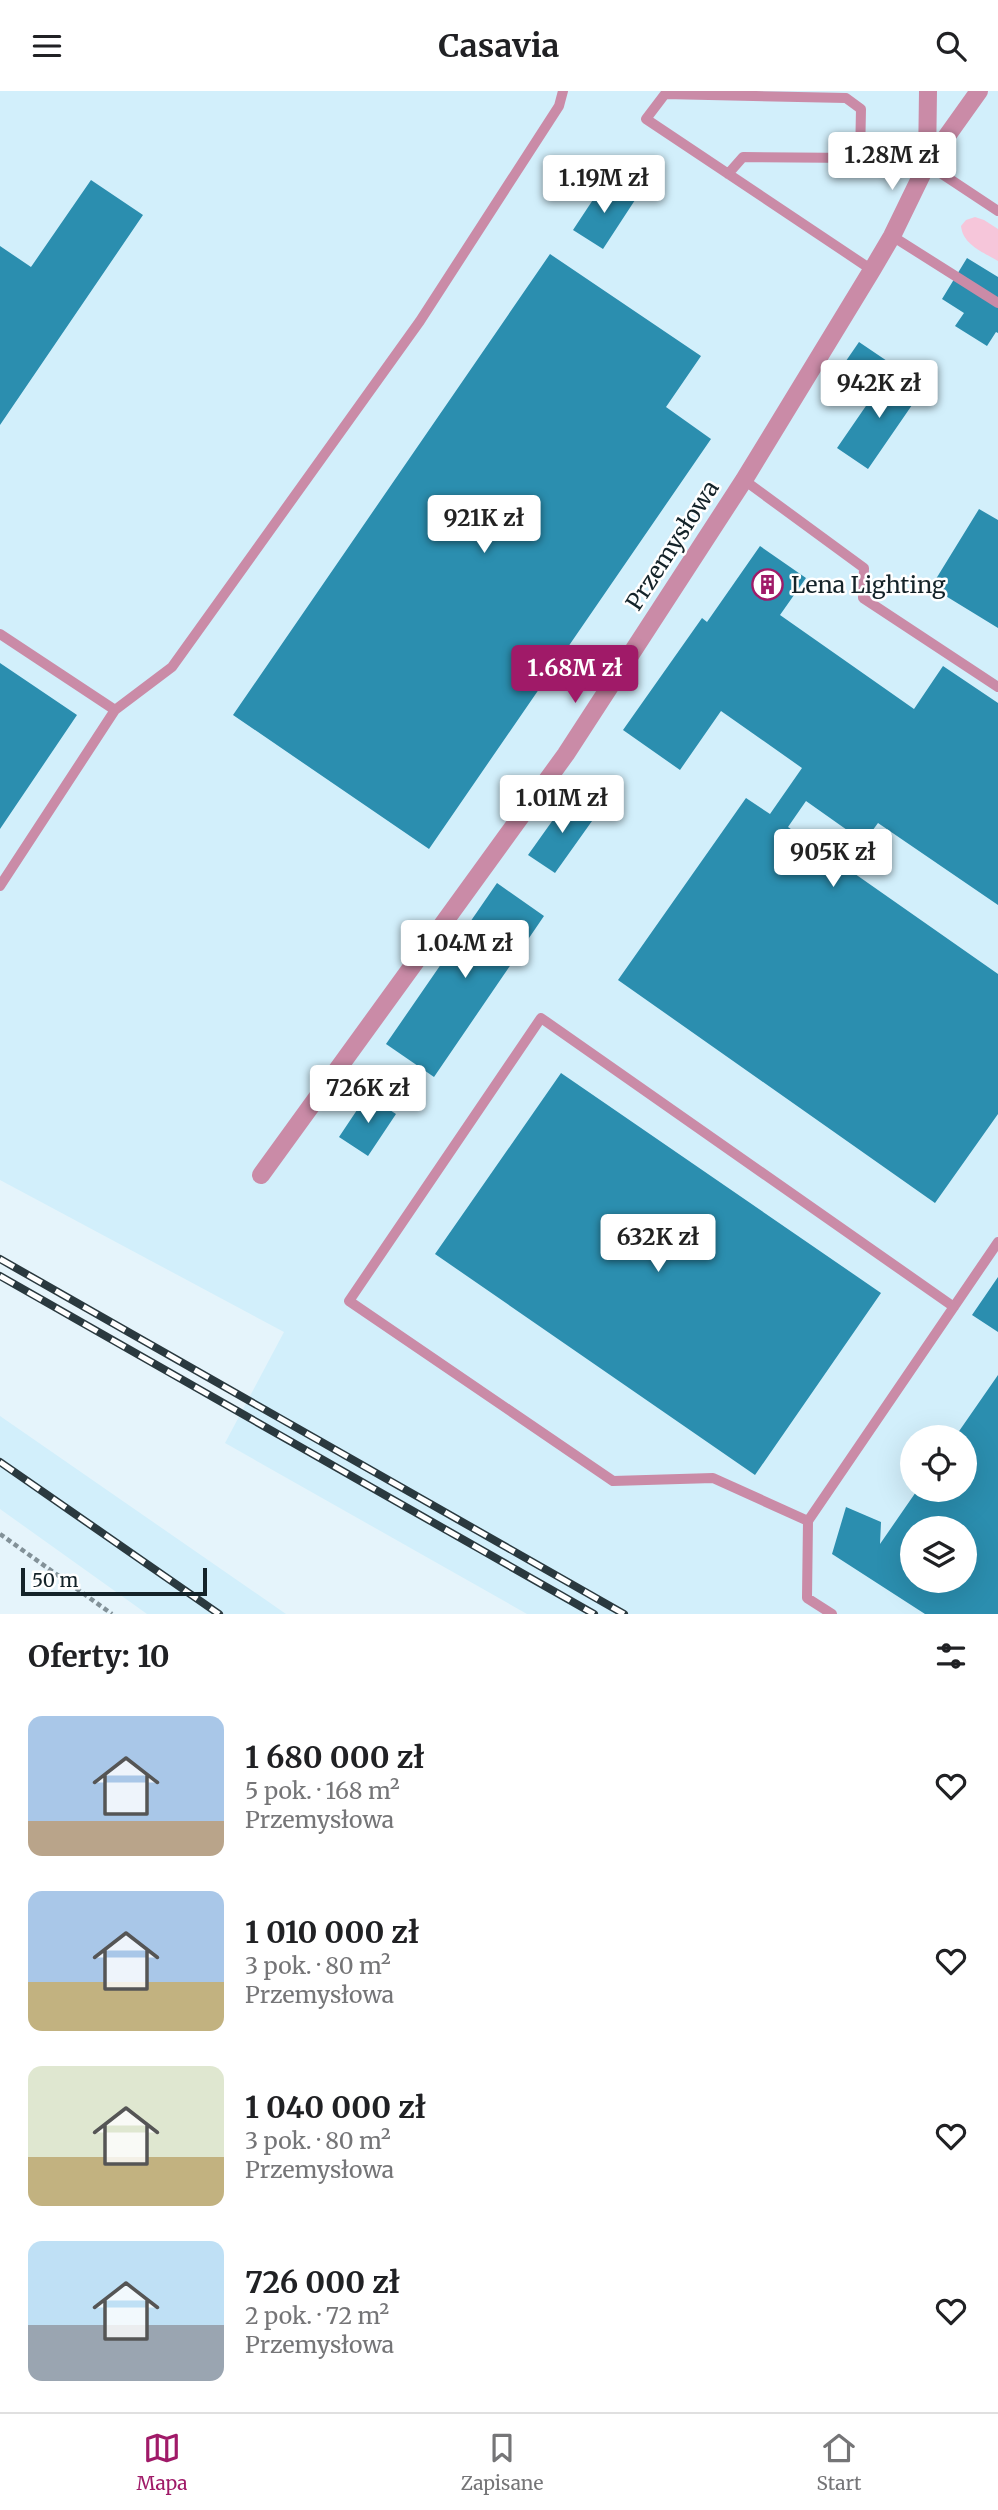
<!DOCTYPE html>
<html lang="pl">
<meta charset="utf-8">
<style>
:root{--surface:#fff;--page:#f2f2f2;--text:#202124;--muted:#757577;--line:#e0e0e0;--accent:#a01a68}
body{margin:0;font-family:Merriweather,serif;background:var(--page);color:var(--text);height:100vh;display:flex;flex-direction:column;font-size:26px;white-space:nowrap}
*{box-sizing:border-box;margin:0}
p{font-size:23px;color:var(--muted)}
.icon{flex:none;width:38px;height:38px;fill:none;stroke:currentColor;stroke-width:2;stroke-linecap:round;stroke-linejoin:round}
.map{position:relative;height:1523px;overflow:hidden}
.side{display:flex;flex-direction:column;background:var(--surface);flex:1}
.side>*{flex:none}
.buttons{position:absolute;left:900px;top:1334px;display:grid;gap:14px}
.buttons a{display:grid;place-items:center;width:77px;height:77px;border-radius:50%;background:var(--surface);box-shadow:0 7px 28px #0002;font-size:35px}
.scale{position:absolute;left:21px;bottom:18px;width:186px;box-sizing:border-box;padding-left:7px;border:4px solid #142329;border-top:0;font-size:19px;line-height:24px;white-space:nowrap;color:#142329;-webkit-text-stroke:5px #fff;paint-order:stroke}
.price{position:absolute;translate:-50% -60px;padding:0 16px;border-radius:7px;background:#fff;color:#222;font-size:23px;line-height:46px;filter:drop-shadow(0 2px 4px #0008)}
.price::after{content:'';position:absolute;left:50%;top:42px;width:21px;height:16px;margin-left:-10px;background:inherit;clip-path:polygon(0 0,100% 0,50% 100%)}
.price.selected{background:var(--accent);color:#fff}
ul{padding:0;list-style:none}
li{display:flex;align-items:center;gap:21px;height:175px;padding:0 28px}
li span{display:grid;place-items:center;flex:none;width:196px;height:140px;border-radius:14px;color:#555}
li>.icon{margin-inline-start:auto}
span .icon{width:84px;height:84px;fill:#fffc;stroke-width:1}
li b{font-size:30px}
h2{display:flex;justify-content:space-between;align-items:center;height:84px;padding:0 28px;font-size:30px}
header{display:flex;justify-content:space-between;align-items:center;height:91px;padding:0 28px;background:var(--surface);font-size:32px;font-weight:700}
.menu{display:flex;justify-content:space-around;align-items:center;height:98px;border-top:2px solid var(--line);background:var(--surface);font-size:19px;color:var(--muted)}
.menu a{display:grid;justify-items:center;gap:4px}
.menu .selected{color:var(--accent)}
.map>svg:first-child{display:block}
.built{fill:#d2effb;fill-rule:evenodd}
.green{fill:#f6c6da}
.building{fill:#2b8eaf;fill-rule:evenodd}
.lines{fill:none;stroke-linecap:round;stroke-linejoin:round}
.path{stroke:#829198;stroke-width:4.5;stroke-dasharray:5 3.5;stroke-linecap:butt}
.service{stroke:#ca8ba7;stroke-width:10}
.minor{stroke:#ca8ba7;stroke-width:18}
.rail-casing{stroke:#2a393f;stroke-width:8}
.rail{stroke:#fff;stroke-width:5;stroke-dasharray:16;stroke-linecap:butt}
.labels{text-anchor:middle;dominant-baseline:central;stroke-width:5;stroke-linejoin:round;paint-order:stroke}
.street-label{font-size:23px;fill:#142329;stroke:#fff}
.poi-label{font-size:23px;fill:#142329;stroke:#fff;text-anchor:start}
</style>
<header><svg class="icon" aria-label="menu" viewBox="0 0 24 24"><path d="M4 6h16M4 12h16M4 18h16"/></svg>Casavia<svg class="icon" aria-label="search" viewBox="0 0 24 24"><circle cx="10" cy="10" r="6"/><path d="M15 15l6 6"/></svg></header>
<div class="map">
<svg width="998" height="1523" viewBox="0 0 998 1523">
<rect width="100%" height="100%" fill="#e5f4fb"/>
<path class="built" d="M0,0H998V1523H527L225,1352L284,1241L0,1089ZM912,1346H964V1398H912ZM912,1437H964V1489H912Z
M0,1325L286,1523H147L0,1418Z"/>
<path class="green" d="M975,126L984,129L998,138V170C983,161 963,154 961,135L966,129Z"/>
<path class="building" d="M91,89L143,124L0,334V155L31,176Z
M606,89L635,109L603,158L573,139Z
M550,163L701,265L666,316L711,348L429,758L233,624Z
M967,167L998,186V242L996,241L987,255L955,235L964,222L942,208Z
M859,251L890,272L867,304L837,283Z
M890,280L921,301L868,378L837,357Z
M979,418L998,429V537L931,496Z
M760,455L806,487L780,524L914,618L943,575L998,612V814L878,732L864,751L806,710L788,736L998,883V1023L935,1112L618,889L746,707L770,723L802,677L721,620L680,679L623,639L702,527L707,531Z
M0,572L77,624L0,738Z
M570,705L597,723L555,782L528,764Z
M497,792L544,825L434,986L386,953Z
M561,982L881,1202L755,1384L435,1163Z
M367,1004L396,1023L368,1065L339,1046Z
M998,1186V1241L972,1224Z
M998,1284V1523H925L832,1463L846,1416L881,1431L880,1453L918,1398H964V1346H955ZM912,1437H964V1489H912Z"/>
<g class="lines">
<path class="path" d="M0,1443L112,1523"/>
<path class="service" d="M860,67L861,18L846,7L665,3L646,28L872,179
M728,83L743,66L860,67L927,73L998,120
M892,145L998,212
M744,389L864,477L863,507L998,596
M0,543L115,619
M0,795L115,619L172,576L420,230L559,15L563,0
M954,1216L541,927L349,1210L613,1390L713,1387L808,1430L998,1151
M808,1430L807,1507L832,1523"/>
<path class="minor" d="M927,73L928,0
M261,1084L566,663L744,389L872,179L892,145L927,73L979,0"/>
<defs>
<path id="rail" d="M0,1168L624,1523
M0,1185L594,1523
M0,1371L219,1523"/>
</defs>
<use href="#rail" class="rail-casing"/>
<use href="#rail" class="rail"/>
</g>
<defs>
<symbol id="building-ring" viewBox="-11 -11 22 22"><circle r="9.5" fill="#fff" stroke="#a01a68" stroke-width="1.5"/><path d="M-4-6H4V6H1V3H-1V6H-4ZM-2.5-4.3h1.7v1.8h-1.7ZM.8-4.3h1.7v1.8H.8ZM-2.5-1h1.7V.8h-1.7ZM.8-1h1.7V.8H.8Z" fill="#a01a68"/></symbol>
</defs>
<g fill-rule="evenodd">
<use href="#building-ring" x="750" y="476" width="35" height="35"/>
</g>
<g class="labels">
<g class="street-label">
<text transform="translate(672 454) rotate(-57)">Przemysłowa</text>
</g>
<g class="poi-label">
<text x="791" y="493">Lena Lighting</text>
</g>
</g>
</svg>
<div class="buttons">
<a><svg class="icon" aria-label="locate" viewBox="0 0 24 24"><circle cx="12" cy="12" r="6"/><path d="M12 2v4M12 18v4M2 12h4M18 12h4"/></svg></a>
<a><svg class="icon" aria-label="layers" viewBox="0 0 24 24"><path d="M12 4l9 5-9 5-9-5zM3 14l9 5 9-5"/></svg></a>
</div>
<div class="scale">50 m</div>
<b class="price" style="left:892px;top:101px">1.28M zł</b>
<b class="price" style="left:604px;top:124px">1.19M zł</b>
<b class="price" style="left:879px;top:329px">942K zł</b>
<b class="price" style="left:484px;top:464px">921K zł</b>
<b class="price selected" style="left:575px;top:614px">1.68M zł</b>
<b class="price" style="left:562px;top:744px">1.01M zł</b>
<b class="price" style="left:833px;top:798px">905K zł</b>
<b class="price" style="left:465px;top:889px">1.04M zł</b>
<b class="price" style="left:368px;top:1034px">726K zł</b>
<b class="price" style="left:658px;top:1183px">632K zł</b>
</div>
<section class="side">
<h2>Oferty: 10<svg class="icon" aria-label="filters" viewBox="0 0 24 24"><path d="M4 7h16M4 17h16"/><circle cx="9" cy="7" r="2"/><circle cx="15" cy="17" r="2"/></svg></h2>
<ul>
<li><span style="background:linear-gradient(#a9c7e8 75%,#b9a48a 0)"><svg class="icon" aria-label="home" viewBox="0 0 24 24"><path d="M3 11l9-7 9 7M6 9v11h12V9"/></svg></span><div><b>1 680 000 zł</b><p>5 pok. · 168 m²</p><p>Przemysłowa</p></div><svg class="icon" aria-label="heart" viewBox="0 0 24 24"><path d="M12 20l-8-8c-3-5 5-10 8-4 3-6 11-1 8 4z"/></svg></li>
<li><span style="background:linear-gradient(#a9c7e8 65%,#c2b280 0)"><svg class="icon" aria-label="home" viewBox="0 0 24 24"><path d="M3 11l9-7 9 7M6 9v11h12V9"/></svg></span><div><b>1 010 000 zł</b><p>3 pok. · 80 m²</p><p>Przemysłowa</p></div><svg class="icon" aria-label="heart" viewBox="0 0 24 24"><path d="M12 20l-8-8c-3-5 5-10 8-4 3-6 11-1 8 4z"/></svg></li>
<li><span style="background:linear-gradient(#dfe7d0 65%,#c2b280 0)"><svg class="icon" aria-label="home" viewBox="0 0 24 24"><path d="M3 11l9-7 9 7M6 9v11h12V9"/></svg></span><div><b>1 040 000 zł</b><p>3 pok. · 80 m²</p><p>Przemysłowa</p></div><svg class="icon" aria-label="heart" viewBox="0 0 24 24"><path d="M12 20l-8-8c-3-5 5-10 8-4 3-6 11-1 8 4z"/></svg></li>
<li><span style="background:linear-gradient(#bfe0f5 60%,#9aa5b1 0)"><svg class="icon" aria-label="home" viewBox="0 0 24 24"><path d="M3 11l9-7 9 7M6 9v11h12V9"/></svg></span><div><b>726 000 zł</b><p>2 pok. · 72 m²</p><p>Przemysłowa</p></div><svg class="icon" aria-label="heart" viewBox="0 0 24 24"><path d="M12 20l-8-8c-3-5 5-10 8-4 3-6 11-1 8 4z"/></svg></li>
</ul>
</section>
<nav class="menu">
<a class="selected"><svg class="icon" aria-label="map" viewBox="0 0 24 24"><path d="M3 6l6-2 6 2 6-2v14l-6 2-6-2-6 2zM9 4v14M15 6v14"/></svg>Mapa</a>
<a><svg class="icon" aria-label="saved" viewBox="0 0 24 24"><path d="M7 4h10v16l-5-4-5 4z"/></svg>Zapisane</a>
<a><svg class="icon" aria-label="home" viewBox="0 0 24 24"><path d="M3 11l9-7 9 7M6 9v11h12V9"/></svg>Start</a>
</nav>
